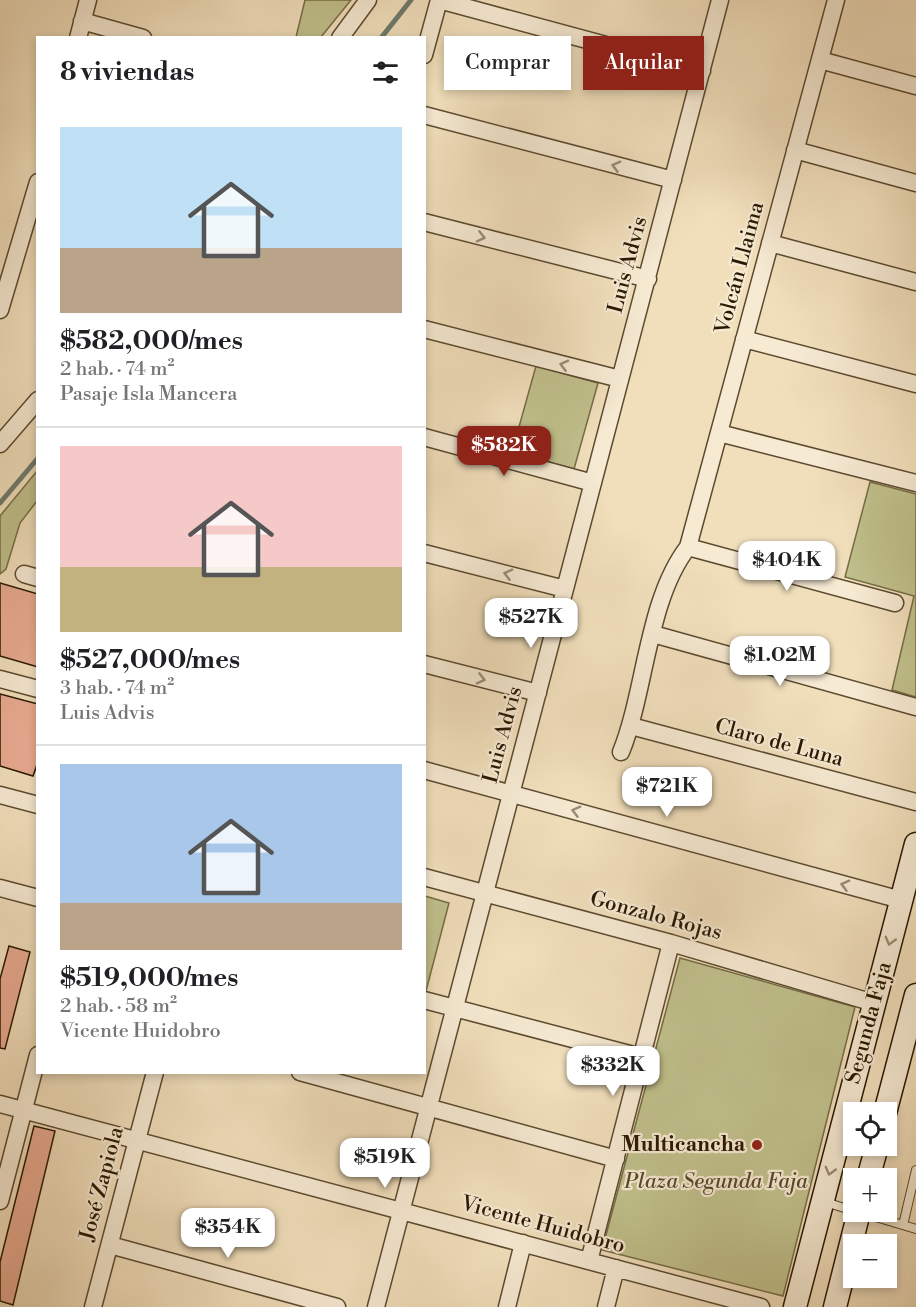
<!DOCTYPE html>
<html lang="es">
<meta charset="utf-8">
<style>
:root{--surface:#fff;--page:#f6f6f6;--text:#202124;--muted:#757577;--line:#e0e0e0;--accent:#8f2418}
body{margin:0;font-family:"Libre Bodoni",serif;background:var(--page);color:var(--text);height:100vh;display:flex;flex-direction:column;font-size:22px;white-space:nowrap}
*{box-sizing:border-box;margin:0}
p{font-size:20px;color:var(--muted)}
.icon{flex:none;width:33px;height:33px;fill:none;stroke:currentColor;stroke-width:2;stroke-linecap:round;stroke-linejoin:round}
.map{position:relative;flex:1;overflow:hidden}
.side{position:absolute;left:36px;top:36px;width:390px;height:1038px;display:flex;flex-direction:column;background:var(--surface);border-radius:0px;box-shadow:0 3px 9px #0003}
.side>*{flex:none}
.hud{position:absolute;left:444px;top:36px;width:381px;height:54px;display:flex;gap:12px}
.tools{position:absolute;left:843px;top:1102px;display:grid;gap:12px}
.tools a{display:grid;place-items:center;width:54px;height:54px;border-radius:0px;background:var(--surface);box-shadow:0 3px 9px #0003;font-size:30px}
.price{position:absolute;translate:-50% -51px;padding:0 14px;border-radius:12px;background:#fff;color:#222;font-size:20px;line-height:39px;filter:drop-shadow(0 2px 3px #0008)}
.price::after{content:'';position:absolute;left:50%;top:36px;width:18px;height:14px;margin-left:-9px;background:inherit;clip-path:polygon(0 0,100% 0,50% 100%)}
.price.on{background:var(--accent);color:#fff}
ul{padding:0;list-style:none}
li{display:grid;align-content:center;gap:12px;height:318px;padding:0 24px}
li+li{border-top:2px solid var(--line)}
li span{display:grid;place-items:center;height:186px;border-radius:0px;color:#555}
li>.icon{margin-inline-start:auto}
span .icon{width:108px;height:108px;fill:#fffc;stroke-width:1}
li b{font-size:26px}
h2{display:flex;justify-content:space-between;align-items:center;height:72px;padding:0 24px;font-size:26px}
.tag{padding:0 21px;border-radius:0px;background:var(--surface);box-shadow:0 3px 9px #0003;font-size:21px;line-height:54px}
.tag.on{background:var(--accent);color:#fff}
.map>svg:first-child{display:block}
.green{fill:#c0c08c;stroke:#756c46;stroke-width:1.5}
.lines{fill:none;stroke-linecap:round;stroke-linejoin:round}
.stream{stroke:#6e7a6d;stroke-width:5}
.building{fill:#e8aa91;stroke:#2a1800;stroke-width:1.5}
.lane-casing{stroke:#5c4a2f;stroke-width:10}
.street-casing{stroke:#5c4a2f;stroke-width:19}
.secondary-casing{stroke:#2a1800;stroke-width:25}
.lane{stroke:#f6ead3;stroke-width:8}
.street{stroke:#f6ead3;stroke-width:16}
.secondary{stroke:#f6ead3;stroke-width:22}
.oneway{stroke:#9a8c74}
.poi-dot{fill:#8f2418;stroke:#f6ead3;stroke-width:2}
.labels{text-anchor:middle;dominant-baseline:central;stroke-width:4.5;stroke-linejoin:round;paint-order:stroke}
.street-label{font-size:21px;fill:#2a1800;stroke:#f6ead3}
.poi-label{font-size:21px;font-weight:bold;fill:#2a1800;stroke:#f6ead3;text-anchor:end}
.park-label{font-size:21px;font-style:italic;fill:#574a2a;stroke:#f6ead3}
</style>
<div class="map">
<svg width="916" height="1307" viewBox="0 0 916 1307">
<rect width="100%" height="100%" fill="#f1dfbc"/>
<filter id="stains"><feTurbulence type="fractalNoise" baseFrequency=".00333" numOctaves="4"/><feColorMatrix values="0 0 0 0 .2 0 0 0 0 .09 0 0 0 0 .02 0 0 0 .5 -.17"/></filter>
<radialGradient id="worn" r=".72"><stop offset=".6" stop-color="#630" stop-opacity="0"/><stop offset="1" stop-color="#630" stop-opacity=".3"/></radialGradient>
<path class="green" d="M305,0H351L321,37H296Z
M536,366L598,383L574,469L512,452Z
M37,471V501L20,523L6,569L0,574V516Z
M870,482L916,494V697L892,690L914,596L845,577Z
M425,896L449,903L426,991L424,990Z
M680,958L855,1007L783,1296L602,1250Z"/>
<g class="lines">
<path class="stream" d="M381,38L411,0
M0,503L38,458"/>
</g>
<path class="building" d="M0,583L38,594V667L0,656Z
M0,694L38,704V762L33,776L0,766Z
M9,946L30,952L5,1049L0,1048V979Z
M34,1126L55,1131L13,1305L0,1301V1262Z"/>
<g class="lines">
<defs>
<path id="lane" d="M822,1201L854,1211
M859,1212L916,1229
M903,1225L916,1170"/>
<path id="street" d="M439,0L702,71
M82,21L143,38
M78,38L88,0
M340,38L368,0
M424,55L439,0
M820,60L916,86
M424,115L673,180
M795,150L916,183
M424,222L648,279
M770,243L916,282
M0,310L38,182
M424,329L620,379
M744,339L916,384
M719,433L916,483
M424,437L593,483
M0,444L38,400
M688,547L895,603
M424,553L565,589
M24,574L38,578
M653,634L916,707
M424,664L538,693
M0,679L38,689
M631,726L916,802
M621,752C646,690 647,600 688,547L836,0
M424,770L901,900
M0,795L38,805
M424,877L671,943L874,1003
M0,888L38,898
M424,1000L641,1057
M300,1072L616,1159
M0,1104L761,1307
M0,1201L38,1055
M110,1245L337,1307
M589,1261L671,943
M93,1307L155,1072
M376,1307L720,0
M507,1307L523,1243
M606,1307L616,1268"/>
<path id="secondary" d="M885,1113L916,995
M868,1179L877,1146
M795,1307L916,844
M835,1307L859,1212"/>
</defs>
<use href="#lane" class="lane-casing"/>
<use href="#street" class="street-casing"/>
<use href="#secondary" class="secondary-casing"/>
<use href="#lane" class="lane"/>
<use href="#street" class="street"/>
<use href="#secondary" class="secondary"/>
</g>
<defs><path id="oneway-chevron" d="M-2-3.5L2.5 0L-2 3.5" fill="none" stroke-width="1.6" stroke-linecap="round" stroke-linejoin="round" transform="scale(1.5)"/></defs>
<g class="oneway">
<use href="#oneway-chevron" transform="translate(616 166) rotate(-165)"/>
<use href="#oneway-chevron" transform="translate(481 237) rotate(14)"/>
<use href="#oneway-chevron" transform="translate(564 365) rotate(-166)"/>
<use href="#oneway-chevron" transform="translate(508 574) rotate(-165)"/>
<use href="#oneway-chevron" transform="translate(481 679) rotate(14)"/>
<use href="#oneway-chevron" transform="translate(576 811) rotate(-165)"/>
<use href="#oneway-chevron" transform="translate(845 885) rotate(-165)"/>
<use href="#oneway-chevron" transform="translate(890 941) rotate(105)"/>
<use href="#oneway-chevron" transform="translate(830 1171) rotate(105)"/>
</g>
<circle class="poi-dot" cx="757" cy="1145" r="6"/>
<g class="labels">
<g class="street-label">
<text transform="translate(628 265) rotate(-75)">Luis Advis</text>
<text transform="translate(740 268) rotate(-75)">Volcán Llaima</text>
<text transform="translate(503 735) rotate(-75)">Luis Advis</text>
<text transform="translate(779 743) rotate(15)">Claro de Luna</text>
<text transform="translate(656 916) rotate(15)">Gonzalo Rojas</text>
<text transform="translate(869 1023) rotate(-75)">Segunda Faja</text>
<text transform="translate(102 1184) rotate(-75)">José Zapiola</text>
<text transform="translate(543 1225) rotate(15)">Vicente Huidobro</text>
</g>
<g class="poi-label">
<text x="745" y="1145">Multicancha</text>
</g>
<g class="park-label">
<text x="716" y="1182">Plaza Segunda Faja</text>
</g>
</g>
<rect width="100%" height="100%" filter="url(#stains)"/>
<rect width="100%" height="100%" fill="url(#worn)"/>
</svg>
<div class="tools">
<a><svg class="icon" aria-label="locate" viewBox="0 0 24 24"><circle cx="12" cy="12" r="6"/><path d="M12 2v4M12 18v4M2 12h4M18 12h4"/></svg></a>
<a>+</a>
<a>−</a>
</div>
<b class="price on" style="left:504px;top:477px">$582K</b>
<b class="price" style="left:787px;top:592px">$404K</b>
<b class="price" style="left:531px;top:649px">$527K</b>
<b class="price" style="left:780px;top:687px">$1.02M</b>
<b class="price" style="left:667px;top:818px">$721K</b>
<b class="price" style="left:613px;top:1097px">$332K</b>
<b class="price" style="left:385px;top:1189px">$519K</b>
<b class="price" style="left:228px;top:1259px">$354K</b>
<div class="hud">
<a class="tag">Comprar</a>
<a class="tag on">Alquilar</a>
</div>
<section class="side">
<h2>8 viviendas<svg class="icon" aria-label="filters" viewBox="0 0 24 24"><path d="M4 7h16M4 17h16"/><circle cx="9" cy="7" r="2"/><circle cx="15" cy="17" r="2"/></svg></h2>
<ul>
<li><span style="background:linear-gradient(#bfe0f5 65%,#b9a48a 0)"><svg class="icon" aria-label="home" viewBox="0 0 24 24"><path d="M3 11l9-7 9 7M6 9v11h12V9"/></svg></span><div><b>$582,000/mes</b><p>2 hab. · 74 m²</p><p>Pasaje Isla Mancera</p></div></li>
<li><span style="background:linear-gradient(#f6c9c9 65%,#c2b280 0)"><svg class="icon" aria-label="home" viewBox="0 0 24 24"><path d="M3 11l9-7 9 7M6 9v11h12V9"/></svg></span><div><b>$527,000/mes</b><p>3 hab. · 74 m²</p><p>Luis Advis</p></div></li>
<li><span style="background:linear-gradient(#a9c7e8 75%,#b9a48a 0)"><svg class="icon" aria-label="home" viewBox="0 0 24 24"><path d="M3 11l9-7 9 7M6 9v11h12V9"/></svg></span><div><b>$519,000/mes</b><p>2 hab. · 58 m²</p><p>Vicente Huidobro</p></div></li>
</ul>
</section>
</div>
